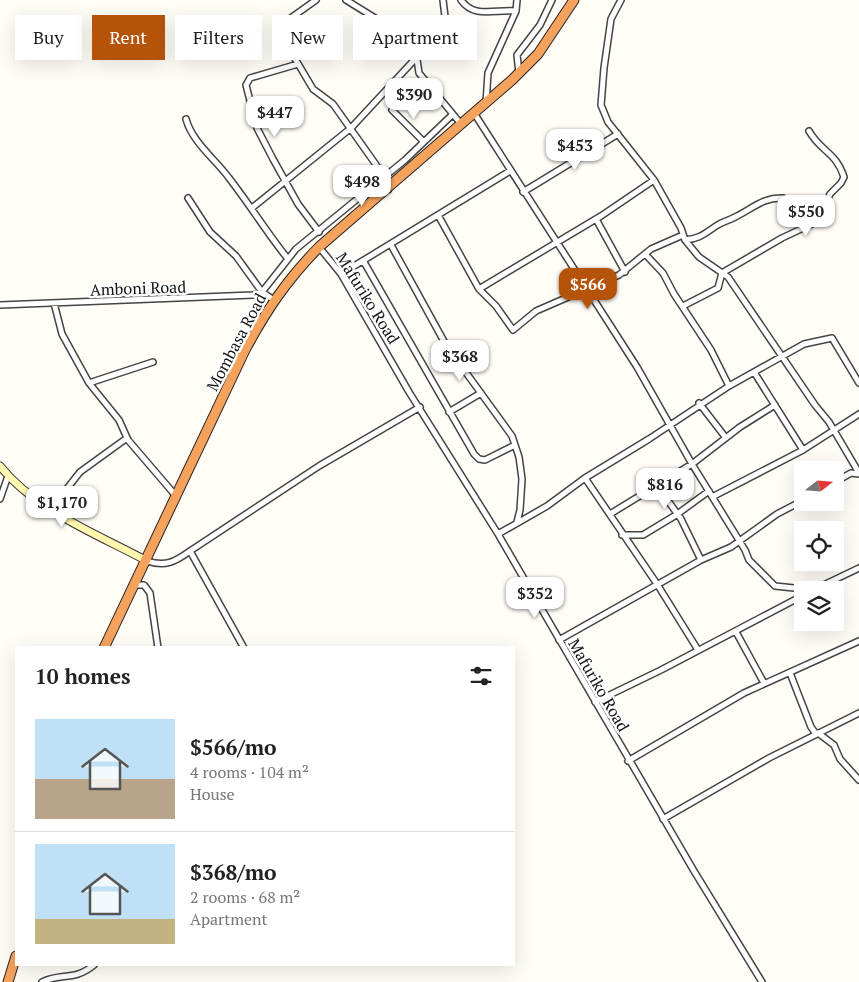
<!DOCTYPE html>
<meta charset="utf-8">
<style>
:root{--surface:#fff;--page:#f6f6f6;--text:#222;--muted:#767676;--line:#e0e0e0;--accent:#b45309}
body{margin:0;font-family:"PT Serif",serif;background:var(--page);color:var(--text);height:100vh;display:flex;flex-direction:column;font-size:19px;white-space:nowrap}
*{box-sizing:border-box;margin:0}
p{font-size:16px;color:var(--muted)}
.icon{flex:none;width:28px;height:28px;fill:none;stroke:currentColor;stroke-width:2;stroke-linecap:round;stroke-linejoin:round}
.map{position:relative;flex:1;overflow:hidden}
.drawer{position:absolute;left:15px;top:646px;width:500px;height:320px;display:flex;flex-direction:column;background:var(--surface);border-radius:0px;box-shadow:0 5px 20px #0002}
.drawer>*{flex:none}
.hud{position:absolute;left:15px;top:15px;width:500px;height:45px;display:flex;gap:10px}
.needle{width:32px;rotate:73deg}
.fabs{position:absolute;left:794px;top:461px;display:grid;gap:10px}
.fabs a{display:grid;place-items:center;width:50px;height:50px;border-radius:0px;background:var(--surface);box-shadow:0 5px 20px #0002;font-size:25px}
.price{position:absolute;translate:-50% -42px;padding:0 11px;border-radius:10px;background:#fff;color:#222;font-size:16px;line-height:32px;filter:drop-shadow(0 1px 2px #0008)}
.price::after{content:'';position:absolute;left:50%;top:30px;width:15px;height:11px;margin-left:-8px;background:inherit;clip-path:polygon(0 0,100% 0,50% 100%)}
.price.selected{background:var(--accent);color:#fff}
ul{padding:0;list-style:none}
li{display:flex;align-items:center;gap:15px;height:125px;padding:0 20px}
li+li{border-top:1px solid var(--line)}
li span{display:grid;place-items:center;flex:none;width:140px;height:100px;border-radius:0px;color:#555}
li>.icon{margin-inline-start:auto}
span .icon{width:60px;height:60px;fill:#fffc;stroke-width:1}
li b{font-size:21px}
h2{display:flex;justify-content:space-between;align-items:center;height:60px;padding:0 20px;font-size:21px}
.pill{padding:0 18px;border-radius:0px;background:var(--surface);box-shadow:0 5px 20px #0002;font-size:18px;line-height:45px}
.pill.selected{background:var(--accent);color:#fff}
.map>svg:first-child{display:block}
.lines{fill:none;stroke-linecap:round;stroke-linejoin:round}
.street-casing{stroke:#444;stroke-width:8}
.secondary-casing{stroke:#333;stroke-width:9}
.highway-casing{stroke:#222;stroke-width:11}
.street{stroke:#fff;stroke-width:5}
.secondary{stroke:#fff6b0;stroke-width:7}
.highway{stroke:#f5a25d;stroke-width:9}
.labels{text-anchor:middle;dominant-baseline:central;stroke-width:5;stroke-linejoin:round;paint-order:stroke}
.street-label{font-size:16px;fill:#111;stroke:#fff}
</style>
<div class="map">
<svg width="859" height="982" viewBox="0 0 859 982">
<rect width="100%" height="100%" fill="#fffdf5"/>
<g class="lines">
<defs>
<path id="street" d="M316,0L288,20L281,35L313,89L333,104L384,176L388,190
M346,0L396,31L415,46L419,73L461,124
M461,0C474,19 496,9 516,11
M621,0L611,19L604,68L601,105L608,122L654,180L681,228L685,240L699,257L728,277L815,405L829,422L859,473
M418,53L447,33L443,0
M298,64L250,78L246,85L257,128L273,159L298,204L319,232
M519,73L517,55L540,25L552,0
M486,103L488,73L516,11L517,0
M392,110L423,141
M474,113L637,367L692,464L745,550L749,560L775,586L813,590
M186,119C192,142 216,160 229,178C250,205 267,233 288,259
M523,192L618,134
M188,198L210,232L236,256L262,292L296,249L405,160L452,115
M252,208L351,128L417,57
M438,215L479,289L496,306L513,330L536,311L619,275L651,249L683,235
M596,219L625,272
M685,240C699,239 704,234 716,226C722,222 730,220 737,216C753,208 764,197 783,198
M391,245L446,345L512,436L519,457L522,479L520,510L517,522
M319,247L341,274L409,392L498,534L694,871L762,982
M645,254L663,273L674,294L711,350L729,386
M364,262L474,454L479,459L485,460L515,445
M341,274L510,171
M479,289L601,216L654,180
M54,303L62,334L89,383L119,420L128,440L176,496
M0,305L253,295L262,292L274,300
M683,306L718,288L722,273L782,238L814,223L820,218L830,194L841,183L844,177C836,152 821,152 809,131
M754,372L803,450
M89,383L153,362
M699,403L726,438
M449,412L481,393
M585,478L657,584L698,650
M835,482L851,473L859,474
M656,484L681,519L701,560
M714,496L803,450L859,414
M0,499L8,476
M51,509L80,472L127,438
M610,514L692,464L740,427L775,405
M498,534L547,506L585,478L649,439L729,386L804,344L832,338L859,383
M622,535H643L676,515L709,491
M147,561C165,567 175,562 190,551
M135,585H144L150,593L158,648
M813,590L859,568
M736,632L764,683
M559,640L701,560L731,547L777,514L802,501
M244,648L190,551L319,466L420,407
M790,673L811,727L816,734
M595,702L661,670L802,596
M818,733L834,745L840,759L859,780
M628,761L744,693L859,641
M663,819L769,758L859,713
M42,982C62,972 73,982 94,965"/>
<path id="secondary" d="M0,466C36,511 97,534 147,561"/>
<path id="highway" d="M104,648L245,350C267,309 287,280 319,247L512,80L538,54L574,0
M8,982L16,956"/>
</defs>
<use href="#street" class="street-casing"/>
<use href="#secondary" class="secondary-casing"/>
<use href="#highway" class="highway-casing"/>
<use href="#street" class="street"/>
<use href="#secondary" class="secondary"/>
<use href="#highway" class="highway"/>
</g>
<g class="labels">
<g class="street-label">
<text transform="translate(138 288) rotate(-2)">Amboni Road</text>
<text transform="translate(368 298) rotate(58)">Mafuriko Road</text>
<text transform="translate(236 342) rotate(-62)">Mombasa Road</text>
<text transform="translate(599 685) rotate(60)">Mafuriko Road</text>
</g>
</g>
</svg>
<div class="fabs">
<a><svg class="needle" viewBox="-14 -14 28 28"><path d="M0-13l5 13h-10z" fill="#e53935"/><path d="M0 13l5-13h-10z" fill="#767676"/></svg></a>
<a><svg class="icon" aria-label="locate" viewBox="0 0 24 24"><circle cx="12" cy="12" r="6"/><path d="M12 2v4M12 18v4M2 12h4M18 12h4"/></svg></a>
<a><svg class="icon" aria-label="layers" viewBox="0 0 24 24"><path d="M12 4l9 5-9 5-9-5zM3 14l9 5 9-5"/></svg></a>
</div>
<b class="price" style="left:414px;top:120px">$390</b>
<b class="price" style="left:275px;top:138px">$447</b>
<b class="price" style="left:575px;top:171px">$453</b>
<b class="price" style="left:362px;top:207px">$498</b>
<b class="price" style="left:806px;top:237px">$550</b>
<b class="price selected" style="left:588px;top:310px">$566</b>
<b class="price" style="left:460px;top:382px">$368</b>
<b class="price" style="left:665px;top:510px">$816</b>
<b class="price" style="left:62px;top:528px">$1,170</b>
<b class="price" style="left:535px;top:619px">$352</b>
<div class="hud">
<a class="pill">Buy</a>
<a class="pill selected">Rent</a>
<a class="pill">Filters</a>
<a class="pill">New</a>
<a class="pill">Apartment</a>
</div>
<section class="drawer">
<h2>10 homes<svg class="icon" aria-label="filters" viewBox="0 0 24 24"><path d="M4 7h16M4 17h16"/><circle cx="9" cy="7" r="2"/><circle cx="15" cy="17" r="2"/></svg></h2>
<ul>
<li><span style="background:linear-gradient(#bfe0f5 60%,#b9a48a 0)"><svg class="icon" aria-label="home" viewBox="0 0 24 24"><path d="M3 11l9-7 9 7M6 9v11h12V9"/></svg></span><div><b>$566/mo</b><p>4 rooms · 104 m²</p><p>House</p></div></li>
<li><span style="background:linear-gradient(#bfe0f5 75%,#c2b280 0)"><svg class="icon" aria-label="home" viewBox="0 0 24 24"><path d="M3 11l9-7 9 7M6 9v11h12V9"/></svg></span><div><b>$368/mo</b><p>2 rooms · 68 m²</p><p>Apartment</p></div></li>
</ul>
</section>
</div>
